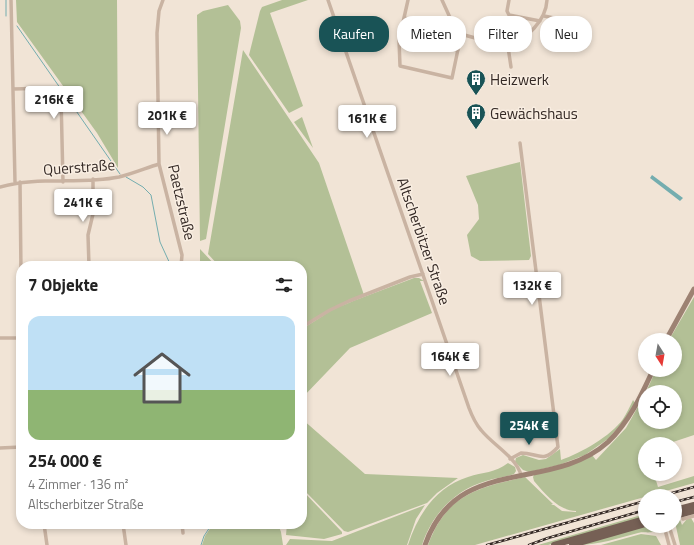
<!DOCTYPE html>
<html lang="de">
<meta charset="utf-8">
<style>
:root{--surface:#fff;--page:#f2f2f2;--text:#222;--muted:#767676;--accent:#195356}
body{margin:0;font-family:"Titillium Web",sans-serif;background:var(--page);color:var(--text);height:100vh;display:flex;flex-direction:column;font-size:15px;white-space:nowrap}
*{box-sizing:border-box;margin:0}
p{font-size:13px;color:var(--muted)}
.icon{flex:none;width:22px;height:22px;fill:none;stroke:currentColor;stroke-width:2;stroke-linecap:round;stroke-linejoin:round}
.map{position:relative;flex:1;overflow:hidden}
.details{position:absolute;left:16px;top:261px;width:291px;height:268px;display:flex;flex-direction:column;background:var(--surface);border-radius:16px;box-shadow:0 2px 6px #0003}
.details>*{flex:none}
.guide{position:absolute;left:319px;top:16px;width:315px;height:36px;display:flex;gap:8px}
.needle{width:26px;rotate:169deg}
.fabs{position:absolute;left:638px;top:333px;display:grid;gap:8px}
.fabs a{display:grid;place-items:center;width:44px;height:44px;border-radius:50%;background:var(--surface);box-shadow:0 2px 6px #0003;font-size:20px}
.price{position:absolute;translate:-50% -34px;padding:0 9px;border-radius:4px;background:#fff;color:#222;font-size:13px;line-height:26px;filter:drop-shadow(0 1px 2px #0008)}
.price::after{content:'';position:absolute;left:50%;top:24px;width:12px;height:9px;margin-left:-6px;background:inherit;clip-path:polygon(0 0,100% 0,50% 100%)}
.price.current{background:var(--accent);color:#fff}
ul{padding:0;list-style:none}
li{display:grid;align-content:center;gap:8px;height:212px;padding:0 12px}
li span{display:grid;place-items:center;height:124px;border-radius:12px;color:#555}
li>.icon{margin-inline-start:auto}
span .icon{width:72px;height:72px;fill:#fffc;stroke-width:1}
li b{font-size:17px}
h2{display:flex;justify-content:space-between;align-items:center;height:48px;padding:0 12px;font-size:17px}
.pill{padding:0 14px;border-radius:16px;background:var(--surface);box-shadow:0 2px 6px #0003;font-size:14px;line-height:36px}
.pill.current{background:var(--accent);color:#fff}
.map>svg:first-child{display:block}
.green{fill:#b3c096}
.water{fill:#74adaf}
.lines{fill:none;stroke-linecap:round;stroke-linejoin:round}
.stream{stroke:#74adaf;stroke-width:1}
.street{stroke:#c9b3a2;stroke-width:3.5}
.secondary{stroke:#9d8273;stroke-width:5}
.primary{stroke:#766055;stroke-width:6}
.rail-casing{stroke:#342925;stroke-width:2.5}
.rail{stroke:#f9eee2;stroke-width:1;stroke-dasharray:3;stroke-linecap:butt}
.labels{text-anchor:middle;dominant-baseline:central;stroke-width:3;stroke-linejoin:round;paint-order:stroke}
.poi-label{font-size:15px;fill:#342925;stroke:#f9eee2;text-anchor:start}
.street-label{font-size:15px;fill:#342925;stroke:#f9eee2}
</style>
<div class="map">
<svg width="694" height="545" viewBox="0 0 694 545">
<rect width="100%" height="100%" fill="#f1e4d6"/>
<path class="green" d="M16,0H117L118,168L97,133L17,22Z
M282,0H308L270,13L303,106L289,113L249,55L260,11L262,7Z
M228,5L240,21L241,28L206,239L200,241L197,15L203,11Z
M366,34L383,38L381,50L364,46Z
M243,50L319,163L364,295L302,326V266H219L208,254Z
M302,117L313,148L294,122Z
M520,162L531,256L529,260L480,261L471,256L467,235L479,219L478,205L466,176Z
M200,249L216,266H200Z
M414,278H419L424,281H420L432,313L350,348L302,398V329L329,312L353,301Z
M694,297V435L667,444H645V474H654L658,487L694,476V483L475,545H428C447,494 477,488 525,477L553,504L551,505H554L562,511L576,512V511C559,511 545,494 534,481L533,477L534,475L592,455L596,460L626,428L645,394V422H675V392H646L656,370H675V340H669Z
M633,400L635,403L623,422L608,439L585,455L559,465L529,472L523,470L515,462L516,458L523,455L539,460L546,459L560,449L561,460C581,453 611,436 623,419C627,413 630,406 633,400Z
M302,419L365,474L458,478L437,493L427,503L348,532L344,531L302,488Z
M508,463L515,467L516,471L514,474C505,477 495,478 486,481C455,490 432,514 422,545H408C418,514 436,487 468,477C483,472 495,473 508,463Z
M302,490L342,532V534L324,539L286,535L287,524H302Z
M425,505L416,519L407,545H286L290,539L332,541Z
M645,514V517L548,545H538Z
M691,518L694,523V545H680L675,522L680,520L682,525L687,519Z
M213,524H278L281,532L283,545H202L205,536Z
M651,526L659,528C653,535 646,531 638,533C618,538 599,545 577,545L639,528Z
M641,534L656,536L661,545H601Z"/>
<path class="water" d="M652,175L683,198L680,201L650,178Z"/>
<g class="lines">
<path class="stream" d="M6,0V16
M17,26L120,174
M126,177L143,187L151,195L160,242L171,266
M201,545L204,536L212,524"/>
<path class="street" d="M11,0L15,182
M163,0L159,11L157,33L159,164L182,255L181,266
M328,0L469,408C472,416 475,423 481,430C493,445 516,457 521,475
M408,0L399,40L400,66L452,78L461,35
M442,0L457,33L508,47C527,38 546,21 547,0
M509,0L507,11L509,15L540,21
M544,16L559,19
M404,18L427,23L451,21
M402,28L423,42L458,50
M508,47L511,67
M13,89L52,88L57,89L61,97L63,182
M20,182L21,273
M0,187C38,176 80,185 119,177C132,174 146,168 159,164
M89,266L88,235L93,214V179
M302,327L330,310L349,301L410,277L423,274
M0,338H21
M0,448L21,447
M510,459L521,453C538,453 543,464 558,447L520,143
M683,519L694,516
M44,524L47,545
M123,524L126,545
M182,524L183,533
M658,526L665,530
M664,526L669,545
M669,526L675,545"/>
<path class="secondary" d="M666,340L694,289
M425,545C457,453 550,494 608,442C629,422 641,396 653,370"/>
<path class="primary" d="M675,510L694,505
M675,516L694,511
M554,545L645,519
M572,545L645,524"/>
<defs>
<path id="rail" d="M661,496L694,487
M675,502L694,497
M487,545L645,501
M529,545L548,538L645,510"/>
</defs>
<use href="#rail" class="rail-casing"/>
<use href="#rail" class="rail"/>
</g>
<defs>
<symbol id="building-pin" viewBox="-11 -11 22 30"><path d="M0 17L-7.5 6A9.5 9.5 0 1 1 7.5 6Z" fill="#195356" stroke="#f9eee2"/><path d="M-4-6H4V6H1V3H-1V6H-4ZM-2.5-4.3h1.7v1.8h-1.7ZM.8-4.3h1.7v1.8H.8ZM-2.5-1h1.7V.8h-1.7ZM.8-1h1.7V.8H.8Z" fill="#fff"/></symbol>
</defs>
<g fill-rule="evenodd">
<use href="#building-pin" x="465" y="68" width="22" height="30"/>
<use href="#building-pin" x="465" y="102" width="22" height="30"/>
</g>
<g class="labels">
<g class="poi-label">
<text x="490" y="79">Heizwerk</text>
<text x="490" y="113">Gewächshaus</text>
</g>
<g class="street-label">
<text transform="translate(79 167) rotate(-4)">Querstraße</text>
<text transform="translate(182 202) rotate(77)">Paetzstraße</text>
<text transform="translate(424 241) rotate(71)">Altscherbitzer Straße</text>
</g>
</g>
</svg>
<div class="fabs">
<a><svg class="needle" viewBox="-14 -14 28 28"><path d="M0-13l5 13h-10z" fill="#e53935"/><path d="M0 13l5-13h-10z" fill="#767676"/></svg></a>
<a><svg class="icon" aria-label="locate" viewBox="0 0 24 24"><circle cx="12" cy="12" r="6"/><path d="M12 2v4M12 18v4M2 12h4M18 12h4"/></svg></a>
<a>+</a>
<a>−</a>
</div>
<b class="price" style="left:54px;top:120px">216K €</b>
<b class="price" style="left:167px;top:136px">201K €</b>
<b class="price" style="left:367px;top:139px">161K €</b>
<b class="price" style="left:83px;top:223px">241K €</b>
<b class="price" style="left:532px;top:306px">132K €</b>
<b class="price" style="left:450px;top:377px">164K €</b>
<b class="price current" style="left:529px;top:446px">254K €</b>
<div class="guide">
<a class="pill current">Kaufen</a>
<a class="pill">Mieten</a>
<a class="pill">Filter</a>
<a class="pill">Neu</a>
</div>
<section class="details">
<h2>7 Objekte<svg class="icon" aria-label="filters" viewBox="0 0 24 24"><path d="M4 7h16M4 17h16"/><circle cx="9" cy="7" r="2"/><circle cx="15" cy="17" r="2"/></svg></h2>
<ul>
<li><span style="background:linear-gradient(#bfe0f5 60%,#8fb573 0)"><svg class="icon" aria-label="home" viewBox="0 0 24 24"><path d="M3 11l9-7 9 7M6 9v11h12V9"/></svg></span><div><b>254 000 €</b><p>4 Zimmer · 136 m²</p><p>Altscherbitzer Straße</p></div></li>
</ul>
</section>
</div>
